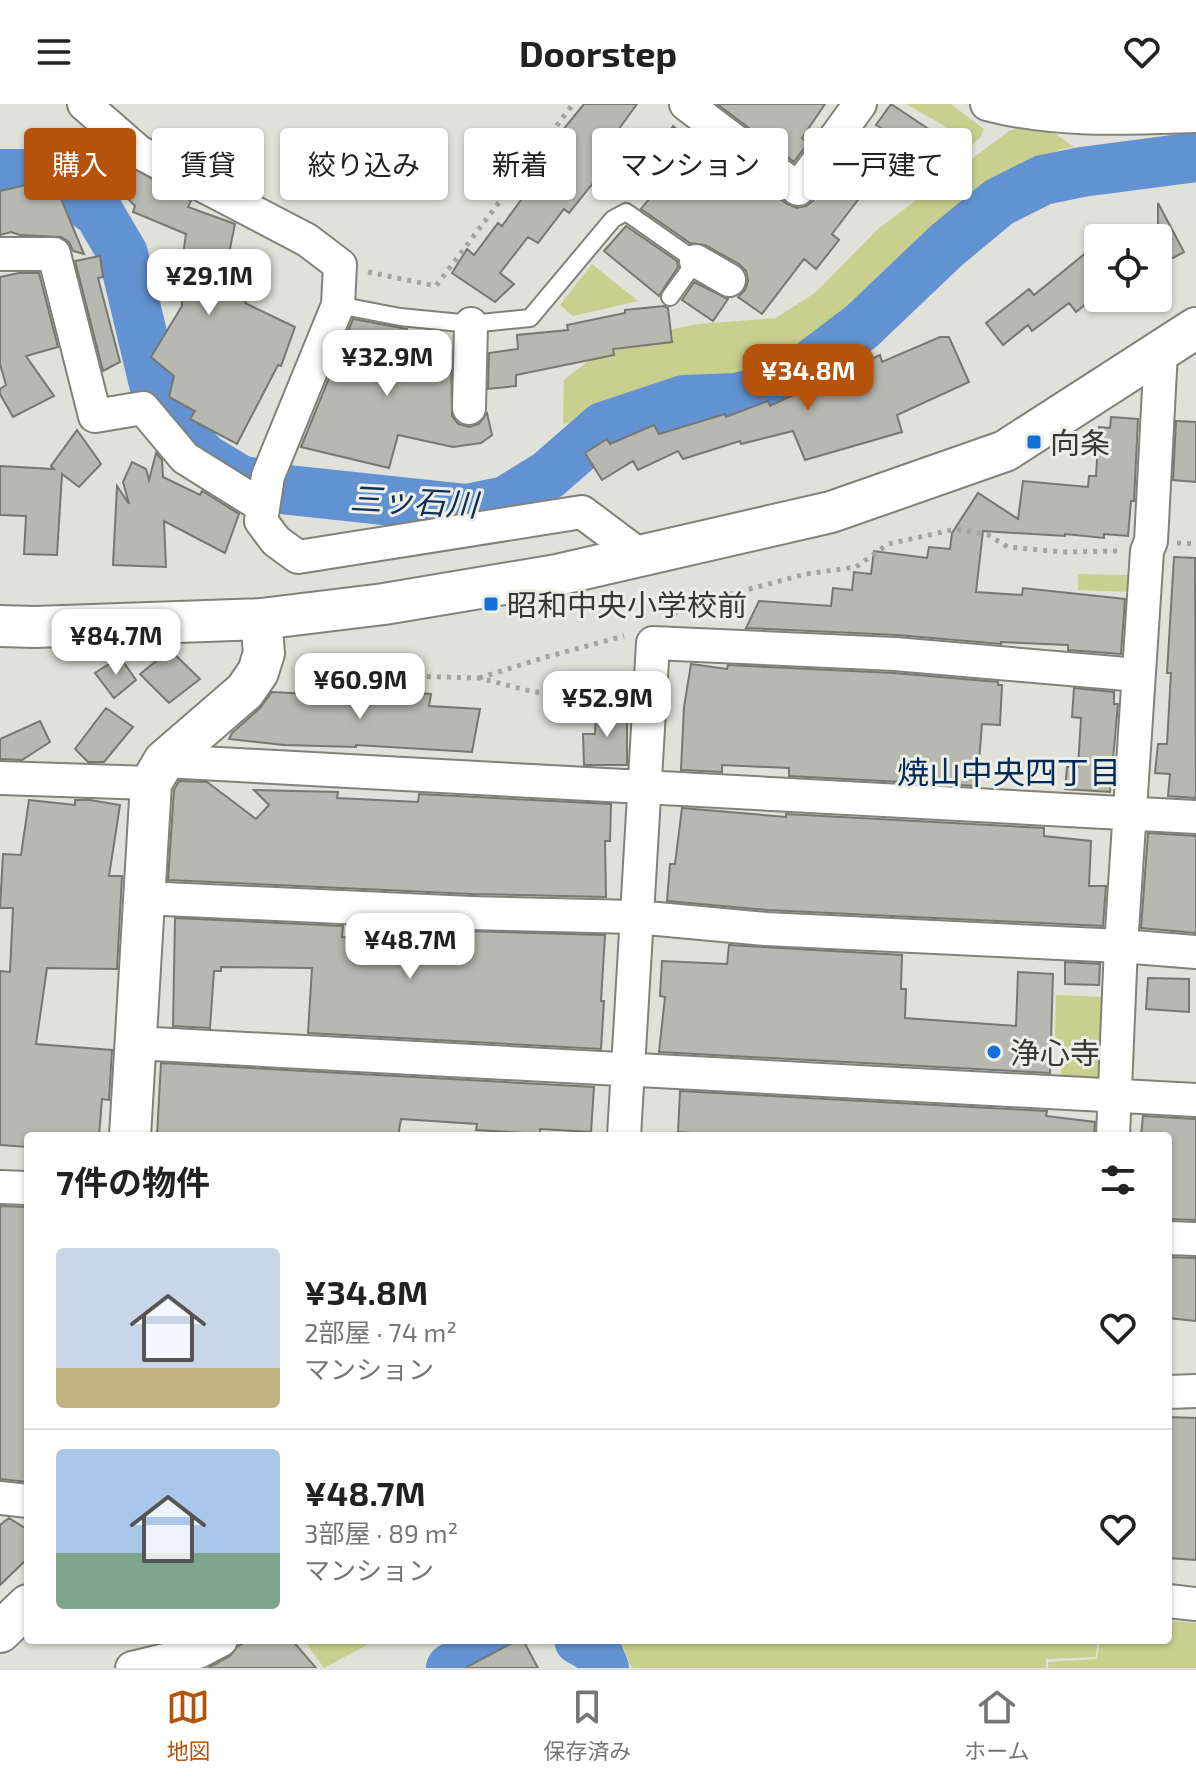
<!DOCTYPE html>
<html lang="ja">
<meta charset="utf-8">
<style>
:root{--surface:#fff;--page:#f6f6f6;--text:#222;--muted:#767676;--line:#e0e0e0;--accent:#b45309}
body{margin:0;font-family:"Exo 2","Noto Sans JP",sans-serif;background:var(--page);color:var(--text);height:100vh;display:flex;flex-direction:column;font-size:30px;white-space:nowrap}
*{box-sizing:border-box;margin:0}
p{font-size:26px;color:var(--muted)}
.icon{flex:none;width:44px;height:44px;fill:none;stroke:currentColor;stroke-width:2;stroke-linecap:round;stroke-linejoin:round}
.map{position:relative;flex:1;overflow:hidden}
.sheet{position:absolute;left:24px;top:1028px;width:1148px;height:512px;display:flex;flex-direction:column;background:var(--surface);border-radius:8px;box-shadow:0 2px 6px #0004}
.sheet>*{flex:none}
.hud{position:absolute;left:24px;top:24px;width:1148px;height:72px;display:flex;gap:16px}
.buttons{position:absolute;left:1084px;top:120px;display:grid;gap:16px}
.buttons a{display:grid;place-items:center;width:88px;height:88px;border-radius:8px;background:var(--surface);box-shadow:0 2px 6px #0004;font-size:40px}
.price{position:absolute;translate:-50% -68px;padding:0 18px;border-radius:16px;background:#fff;color:#222;font-size:26px;line-height:52px;filter:drop-shadow(0 2px 4px #0008)}
.price::after{content:'';position:absolute;left:50%;top:48px;width:24px;height:18px;margin-left:-12px;background:inherit;clip-path:polygon(0 0,100% 0,50% 100%)}
.price.selected{background:var(--accent);color:#fff}
ul{padding:0;list-style:none}
li{display:flex;align-items:center;gap:24px;height:200px;padding:0 32px}
li+li{border-top:2px solid var(--line)}
li span{display:grid;place-items:center;flex:none;width:224px;height:160px;border-radius:8px;color:#555}
li>.icon{margin-inline-start:auto}
span .icon{width:96px;height:96px;fill:#fffc;stroke-width:1}
li b{font-size:34px}
h2{display:flex;justify-content:space-between;align-items:center;height:96px;padding:0 32px;font-size:34px}
.chip{padding:0 28px;border-radius:8px;background:var(--surface);box-shadow:0 2px 6px #0004;font-size:28px;line-height:72px}
.chip.selected{background:var(--accent);color:#fff}
header{display:flex;justify-content:space-between;align-items:center;height:104px;padding:0 32px;background:var(--surface);font-size:36px;font-weight:700}
.menu{display:flex;justify-content:space-around;align-items:center;height:112px;border-top:2px solid var(--line);background:var(--surface);font-size:22px;color:var(--muted)}
.menu a{display:grid;justify-items:center;gap:4px}
.menu .selected{color:var(--accent)}
.map>svg:first-child{display:block}
.green{fill:#c9d08e}
.lines{fill:none;stroke-linecap:round;stroke-linejoin:round}
.river{stroke:#6292d1;stroke-width:50}
.building{fill:#b7b8b0;stroke:#777871;stroke-width:2}
.service-casing{stroke:#81827a;stroke-width:20}
.minor-casing{stroke:#81827a;stroke-width:36}
.tertiary-casing{stroke:#81827a;stroke-width:44}
.path{stroke:#a4a59e;stroke-width:5;stroke-dasharray:4 6;stroke-linecap:butt}
.service{stroke:#fff;stroke-width:16}
.minor{stroke:#fff;stroke-width:32}
.tertiary{stroke:#fff;stroke-width:40}
.poi-dot{fill:#1271da;stroke:#edefe6;stroke-width:3}
.labels{text-anchor:middle;dominant-baseline:central;stroke-width:6;stroke-linejoin:round;paint-order:stroke}
.poi-label{font-size:30px;fill:#373834;stroke:#edefe6;text-anchor:start}
.water-label{font-size:32px;font-style:italic;fill:#0f2f59;stroke:#edefe6}
.neighbourhood-label{font-size:32px;fill:#002a5c;stroke:#edefe6}
</style>
<header><svg class="icon" aria-label="menu" viewBox="0 0 24 24"><path d="M4 6h16M4 12h16M4 18h16"/></svg>Doorstep<svg class="icon" aria-label="heart" viewBox="0 0 24 24"><path d="M12 20l-8-8c-3-5 5-10 8-4 3-6 11-1 8 4z"/></svg></header>
<div class="map">
<svg width="1196" height="1564" viewBox="0 0 1196 1564">
<rect width="100%" height="100%" fill="#e0e1d9"/>
<path class="green" d="M906,0H951L984,25L980,34L971,42L950,25Z
M1031,19L1053,28L1074,43L1058,46L1005,73L960,108L872,197L802,253L753,281L728,284L674,283L612,311L563,320L564,276L614,237L698,220L776,214L816,188L879,124L1009,27Z
M592,160L638,197L573,212L560,201Z
M1078,470L1134,471L1133,488L1078,486Z
M1056,891L1104,893L1101,987L1061,976L1062,936L1055,935Z
M1168,1517L1196,1519V1564H1048V1558L1097,1555L1100,1536H1168Z
M304,1536H376L324,1564Z
M620,1536H1097L1096,1553L1046,1555V1564H632Z"/>
<g class="lines">
<path class="river" d="M0,70H29L59,80L99,109L123,150L159,301L178,328L205,355L240,376L289,386L467,405L506,397L548,371L603,323L684,296L736,294L763,288L804,266L862,222L946,142L999,98L1043,76L1082,68L1196,53
M579,1536L596,1545L604,1564
M451,1564L495,1536"/>
</g>
<path class="building" d="M584,0H637L616,29L651,55L673,22L718,59L723,52L787,100L797,104L806,102L813,97L828,75L837,81L883,25L876,21L891,0L936,30L923,49L916,45L879,91L867,84L832,130L839,136L816,165L804,155L762,210L738,193L745,186L748,177L746,167L739,160L705,141L690,139L641,105L649,95L605,64L569,109L564,105L538,139L528,133L500,169L514,180L495,198L452,169L467,145L474,151L498,119L502,122L532,81L524,75L556,40L553,38Z
M717,0H825L802,34L808,39L794,58Z
M122,58L191,97L188,103L235,120L222,184L249,191L245,199L295,223L281,262L278,261L237,340L190,315L195,307L169,293L174,272L151,253L182,202L181,165L186,130L133,108L135,102L107,73Z
M26,81L28,93L59,90L84,150L73,147L69,138L61,133L20,131L11,128L0,131V87Z
M1158,99L1184,148L1158,162Z
M626,122L677,157L678,163L659,192L604,147Z
M1098,139V190L1076,208L1069,199L1032,227L1028,221L1003,241L986,219L1029,185L1034,191Z
M100,152L103,173L98,174L120,258L103,267L75,157Z
M19,169H39L58,243L26,252L54,292L13,313L0,290V285L6,281L0,260V173Z
M694,178L728,195L713,217L682,196Z
M664,202L668,204L672,238L613,245L614,251L516,271V282L488,285L489,249L518,245L517,231L568,226L567,221L625,209V206Z
M353,215L407,225L404,239L451,247L452,312L458,320L469,323L479,320L487,309L492,331L481,339L453,343L398,331L389,364L301,343Z
M940,233H949L969,278L897,311L902,328L805,356L793,327L741,340L740,337L683,355L678,347L638,366L633,357L602,376L585,349L607,335L610,340L654,321L659,330L725,310L726,313L768,297L770,302L880,251L882,258Z
M1111,313L1138,315L1134,397H1131L1128,432L1104,430V434L1065,430V432L983,427L976,488L1022,491L1023,484L1125,495L1121,550L1068,546V541L1001,538V540L897,531L746,524L759,497L831,502L833,484L852,486L854,468L871,470L874,447L927,454L929,443L950,445L952,429L978,389L1018,415L1023,377L1088,383L1089,372H1096L1099,323L1110,324Z
M1176,317L1196,318V378L1173,376Z
M77,326L101,360L79,383L62,370L57,451L24,450L26,412L0,411V362L54,365L51,362Z
M156,349L162,356L163,373L200,391L202,387L204,388L239,410L225,449L164,417L166,463L113,461L117,382L129,400L123,378L132,358L146,365L149,376Z
M1174,453L1195,454L1196,694L1168,692L1170,670L1155,669L1158,640H1167L1171,569H1167Z
M170,546L200,575L169,599L140,570Z
M120,553L136,576L114,594L95,569Z
M691,560L727,565L728,561L894,569L998,578V581H1002L1000,621L982,620L977,682L789,672V664L722,661V668L681,666L684,603Z
M313,581L364,582L363,586L431,590L429,602L480,605L472,648L356,641V643L284,641L229,635L232,629L260,604L272,588L311,590Z
M1074,584L1114,588V600H1118L1110,688L1065,685L1067,663H1078L1081,614L1072,613Z
M106,604L133,623L104,658H88L75,645Z
M596,604L627,605V661H584L583,630H595Z
M40,617L50,638L22,656L0,655V635Z
M179,677L207,678L256,715L269,701L254,686L338,688L337,694L418,698L419,690L611,700L610,737H605L606,793L472,790L168,776L174,686Z
M29,696L75,701V696H90L120,701L109,772H122L117,865L47,864L36,940L112,946L109,996L102,995L99,1032H28V1043L0,1041V867L10,868L13,804H0L3,750L21,751Z
M682,704L786,713V710L1044,724V732L1091,737L1089,782H1106L1103,822L767,806L667,797L670,760H675Z
M1148,729L1196,732V829L1141,824Z
M175,814L343,822L342,833L430,841L432,826L605,831L601,897H604L601,945L308,929L312,864L221,863V867H214L210,924L173,922Z
M729,841L902,851L901,885H906L905,914L1016,922L1018,868L1053,870L1050,969L659,948L665,893L660,892L662,857L727,860Z
M1065,858L1100,860L1099,881L1065,880Z
M1148,874L1189,875V908L1146,905Z
M161,959L594,983L591,1028L540,1025V1030L476,1026L477,1020L401,1015L398,1032H157Z
M680,987L1047,1007L1046,1012L1095,1018L1094,1032H733L678,1028Z
M1143,1012L1196,1015V1116L1168,1115V1032H1141Z
M0,1102L28,1103V1378L0,1375Z
M1168,1153L1196,1154V1217L1168,1214Z
M1168,1313L1196,1314V1456L1168,1454Z
M9,1414L28,1426V1454L0,1481V1421Z
M249,1536H292L316,1564H208L230,1552L238,1542Z
M518,1536H523L538,1564H465Z"/>
<g class="lines">
<defs>
<path id="service" d="M338,201L400,213L471,220L530,214L613,115L626,108L696,157L670,193"/>
<path id="minor" d="M84,0L139,48L307,136L340,161L338,201L268,372L261,417L276,437L298,453L582,408L642,453
M686,0L798,85L860,0
M987,0C1055,18 1126,14 1196,12
M0,150H54L95,312L143,304L185,354L262,402
M696,157L729,176
M469,304L471,220
M164,657L1196,713
M0,674L151,679
M143,794L471,809L636,813L766,825L1121,842L1196,848
M135,939L1196,996
M624,1032L653,539L895,550L1138,571
M1113,1032L1121,842L1147,447L1151,437L1161,247
M0,1083L28,1084
M1168,1134L1196,1135
M1168,1288L1196,1287
M0,1394L28,1397
M1168,1497L1196,1500
M132,1564L198,1548L221,1536"/>
<path id="tertiary" d="M0,522L35,523L261,515L384,500L557,471L831,408L1005,347L1196,224
M130,1032L151,679L164,657L245,587L258,568L264,549L261,515
M0,1528L28,1501"/>
</defs>
<use href="#service" class="service-casing"/>
<use href="#minor" class="minor-casing"/>
<use href="#tertiary" class="tertiary-casing"/>
<path class="path" d="M368,168L436,182L573,0
M1177,439L1196,440
M673,510L693,500L806,470L856,463L888,440L956,425L988,431L1008,443L1062,448L1119,447
M297,569L479,574L534,588L571,589L621,602
M479,574L546,553L624,532"/>
<use href="#service" class="service"/>
<use href="#minor" class="minor"/>
<use href="#tertiary" class="tertiary"/>
</g>
<g class="poi-dot">
<rect x="1026" y="330" width="16" height="16" rx="4"/>
<rect x="483" y="492" width="16" height="16" rx="4"/>
<circle cx="994" cy="948" r="8"/>
</g>
<g class="labels">
<g class="poi-label">
<text x="1050" y="338">向条</text>
<text x="507" y="500">昭和中央小学校前</text>
<text x="1010" y="948">浄心寺</text>
</g>
<g class="water-label">
<text transform="translate(414 396) rotate(3)">三ッ石川</text>
</g>
<g class="neighbourhood-label">
<text x="1009" y="667">焼山中央四丁目</text>
</g>
</g>
</svg>
<div class="buttons">
<a><svg class="icon" aria-label="locate" viewBox="0 0 24 24"><circle cx="12" cy="12" r="6"/><path d="M12 2v4M12 18v4M2 12h4M18 12h4"/></svg></a>
</div>
<b class="price" style="left:209px;top:213px">¥29.1M</b>
<b class="price" style="left:387px;top:294px">¥32.9M</b>
<b class="price selected" style="left:808px;top:308px">¥34.8M</b>
<b class="price" style="left:116px;top:573px">¥84.7M</b>
<b class="price" style="left:360px;top:617px">¥60.9M</b>
<b class="price" style="left:607px;top:635px">¥52.9M</b>
<b class="price" style="left:410px;top:877px">¥48.7M</b>
<div class="hud">
<a class="chip selected">購入</a>
<a class="chip">賃貸</a>
<a class="chip">絞り込み</a>
<a class="chip">新着</a>
<a class="chip">マンション</a>
<a class="chip">一戸建て</a>
</div>
<section class="sheet">
<h2>7件の物件<svg class="icon" aria-label="filters" viewBox="0 0 24 24"><path d="M4 7h16M4 17h16"/><circle cx="9" cy="7" r="2"/><circle cx="15" cy="17" r="2"/></svg></h2>
<ul>
<li><span style="background:linear-gradient(#c9d6e8 75%,#c2b280 0)"><svg class="icon" aria-label="home" viewBox="0 0 24 24"><path d="M3 11l9-7 9 7M6 9v11h12V9"/></svg></span><div><b>¥34.8M</b><p>2部屋 · 74 m²</p><p>マンション</p></div><svg class="icon" aria-label="heart" viewBox="0 0 24 24"><path d="M12 20l-8-8c-3-5 5-10 8-4 3-6 11-1 8 4z"/></svg></li>
<li><span style="background:linear-gradient(#a9c7e8 65%,#7fa58c 0)"><svg class="icon" aria-label="home" viewBox="0 0 24 24"><path d="M3 11l9-7 9 7M6 9v11h12V9"/></svg></span><div><b>¥48.7M</b><p>3部屋 · 89 m²</p><p>マンション</p></div><svg class="icon" aria-label="heart" viewBox="0 0 24 24"><path d="M12 20l-8-8c-3-5 5-10 8-4 3-6 11-1 8 4z"/></svg></li>
</ul>
</section>
</div>
<nav class="menu">
<a class="selected"><svg class="icon" aria-label="map" viewBox="0 0 24 24"><path d="M3 6l6-2 6 2 6-2v14l-6 2-6-2-6 2zM9 4v14M15 6v14"/></svg>地図</a>
<a><svg class="icon" aria-label="saved" viewBox="0 0 24 24"><path d="M7 4h10v16l-5-4-5 4z"/></svg>保存済み</a>
<a><svg class="icon" aria-label="home" viewBox="0 0 24 24"><path d="M3 11l9-7 9 7M6 9v11h12V9"/></svg>ホーム</a>
</nav>
